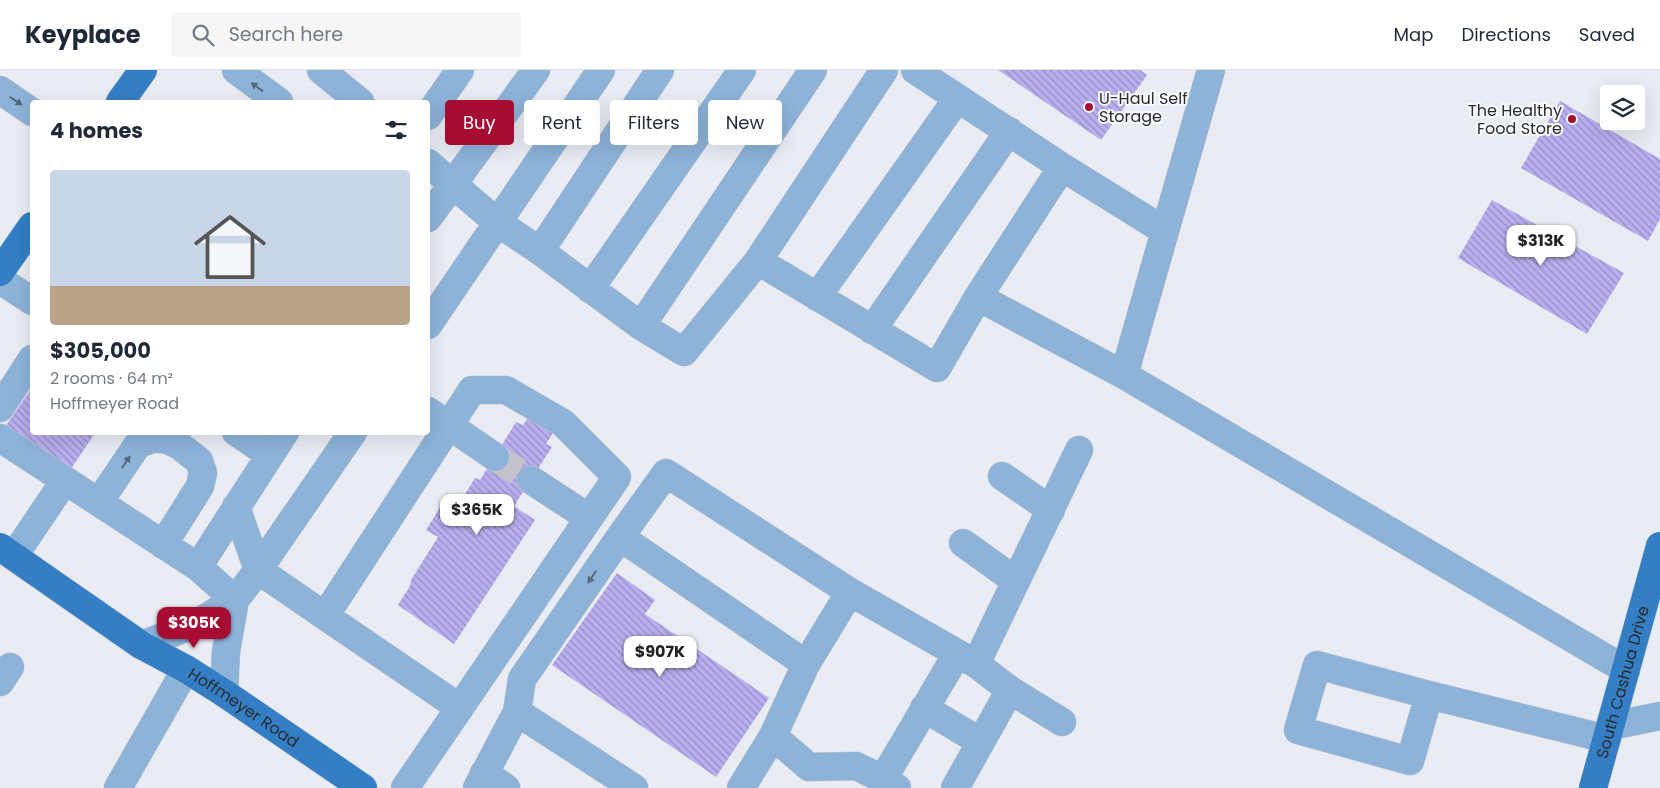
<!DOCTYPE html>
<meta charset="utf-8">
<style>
:root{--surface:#fff;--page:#f6f6f7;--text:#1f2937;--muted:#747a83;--line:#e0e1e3;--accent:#a70d32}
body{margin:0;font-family:Poppins,sans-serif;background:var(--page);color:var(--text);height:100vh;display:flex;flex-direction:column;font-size:19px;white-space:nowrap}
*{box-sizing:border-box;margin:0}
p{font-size:16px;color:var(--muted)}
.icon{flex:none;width:28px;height:28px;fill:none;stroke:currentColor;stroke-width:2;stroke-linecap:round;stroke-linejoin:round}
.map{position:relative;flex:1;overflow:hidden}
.drawer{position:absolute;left:30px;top:30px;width:400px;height:335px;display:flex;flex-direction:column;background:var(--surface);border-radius:5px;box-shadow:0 5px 20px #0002}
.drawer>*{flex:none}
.hud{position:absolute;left:445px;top:30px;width:475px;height:45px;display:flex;gap:10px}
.buttons{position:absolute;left:1600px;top:15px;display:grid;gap:10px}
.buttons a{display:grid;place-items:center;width:45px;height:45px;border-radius:5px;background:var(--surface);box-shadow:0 5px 20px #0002;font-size:25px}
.price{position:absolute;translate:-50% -42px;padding:0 11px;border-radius:10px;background:#fff;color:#222;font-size:16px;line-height:32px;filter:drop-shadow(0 1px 2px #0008)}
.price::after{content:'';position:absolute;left:50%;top:30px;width:15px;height:11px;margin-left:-8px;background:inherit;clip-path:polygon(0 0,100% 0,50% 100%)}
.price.on{background:var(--accent);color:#fff}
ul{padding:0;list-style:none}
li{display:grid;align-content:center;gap:10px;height:265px;padding:0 20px}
li span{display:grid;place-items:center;height:155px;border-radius:5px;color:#555}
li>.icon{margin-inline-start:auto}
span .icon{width:90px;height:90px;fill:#fffc;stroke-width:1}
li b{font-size:21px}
h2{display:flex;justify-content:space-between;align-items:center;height:60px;padding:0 20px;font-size:21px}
.pill{padding:0 18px;border-radius:5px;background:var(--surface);box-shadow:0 5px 20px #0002;font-size:18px;line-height:45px}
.pill.on{background:var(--accent);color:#fff}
header{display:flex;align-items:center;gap:30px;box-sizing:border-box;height:70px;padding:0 25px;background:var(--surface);border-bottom:1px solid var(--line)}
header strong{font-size:24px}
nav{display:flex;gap:28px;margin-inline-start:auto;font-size:18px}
.search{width:350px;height:45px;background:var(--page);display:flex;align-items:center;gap:12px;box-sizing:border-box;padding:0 18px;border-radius:5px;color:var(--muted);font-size:19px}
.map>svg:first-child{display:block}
.building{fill:url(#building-back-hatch)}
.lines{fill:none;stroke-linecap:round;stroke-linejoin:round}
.minor-tunnel{stroke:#c4c5cc;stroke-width:28;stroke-dasharray:28 14;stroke-linecap:butt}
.minor-casing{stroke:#c7c9d0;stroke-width:29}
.major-casing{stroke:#c7c9d0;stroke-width:29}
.minor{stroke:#8db3d9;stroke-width:28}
.major{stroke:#337ec4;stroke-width:28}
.oneway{fill:#57687a}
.poi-dot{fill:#a70d32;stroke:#f8fafe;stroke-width:2}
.labels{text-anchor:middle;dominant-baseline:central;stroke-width:4;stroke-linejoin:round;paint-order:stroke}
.poi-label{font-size:16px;fill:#2a2b2d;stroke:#f8fafe;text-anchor:start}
.street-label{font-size:16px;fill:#2a2b2d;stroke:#f8fafe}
</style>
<header>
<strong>Keyplace</strong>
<div class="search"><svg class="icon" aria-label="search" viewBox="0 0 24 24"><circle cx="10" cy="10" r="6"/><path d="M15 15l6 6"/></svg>Search here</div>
<nav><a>Map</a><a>Directions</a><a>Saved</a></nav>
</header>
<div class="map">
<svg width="1660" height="718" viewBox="0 0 1660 718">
<defs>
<pattern id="building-back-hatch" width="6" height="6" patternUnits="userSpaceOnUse" patternTransform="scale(1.25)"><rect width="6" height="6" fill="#b9aeef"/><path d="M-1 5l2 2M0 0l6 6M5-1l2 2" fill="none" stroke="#978ec2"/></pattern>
</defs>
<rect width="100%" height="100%" fill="#eaecf4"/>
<path class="building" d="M998,0H1140L1147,5L1101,70Z
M1560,31L1660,89V149L1648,171L1521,98Z
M1492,130L1624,203L1587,264L1458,188Z
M32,318V362H96L70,400L5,357Z
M528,348L553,363L546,374L552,377L514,436L535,450L454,574L398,535L410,516L411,510L438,467L426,460L441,436L453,444L475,408L480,410L516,352L523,355Z
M617,503L655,530L645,544L769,628L716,707L552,595Z"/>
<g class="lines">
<path class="minor-tunnel" d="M495,387L531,410"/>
<defs>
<path id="minor" d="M236,0L279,32
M321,0L360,32
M915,0L1062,97L1165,161L1124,305L1626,600
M0,20L32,42
M428,46L460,0
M428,93L498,153L540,181L641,256L684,282L758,191L937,298L978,227L1124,305
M428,148L536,0
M1165,161L1211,0
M540,181L660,0
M758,191L884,0
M0,210L32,231
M590,219L742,0
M817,227L957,29
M978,227L1062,97
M428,255L601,0
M641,256L813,0
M872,260L1009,61
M0,338L32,289
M428,341L495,387
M236,362L270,385
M0,368L198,497L235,530L258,500L353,362
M1002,406L1051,440
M531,410L589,448
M99,432L138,374L152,369H166L180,376L199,391L203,403L200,416L163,475
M236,437L258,500L325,546
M620,467L806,594
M963,473L1016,511
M14,486L65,410
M198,497L285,362
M850,522L976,594L1010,620L1062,652
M141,575L194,555L235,530L226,581L224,623
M976,594L1079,380
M0,612L10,597
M1429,625L1410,691L1298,660L1317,595L1429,625L1607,669
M924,638L981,672
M517,642L522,609L620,467L666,403L850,522L806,594L773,666L741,718
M1611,656L1660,646
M773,666L809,697L856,696L883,709L897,718
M484,703L506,718
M883,709L957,584
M118,718L186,599
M405,718L617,407L563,353L506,320H472L325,546L460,638
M477,718L517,642L634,718
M955,718L1010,620"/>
<g id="major">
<path d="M120,32L143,0"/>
<path d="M0,202L32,156"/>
<path id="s1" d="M0,477L141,575L186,599L224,623L363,718"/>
<path id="s2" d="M1593,718L1660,476"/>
</g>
</defs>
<use href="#minor" class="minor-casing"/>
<use href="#major" class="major-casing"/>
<use href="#minor" class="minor"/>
<use href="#major" class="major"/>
</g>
<defs><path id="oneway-solid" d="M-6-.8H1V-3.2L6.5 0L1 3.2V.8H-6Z" transform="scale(1.25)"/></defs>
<g class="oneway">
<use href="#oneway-solid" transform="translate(257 17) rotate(-144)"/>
<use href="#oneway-solid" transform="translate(16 31) rotate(34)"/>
<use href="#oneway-solid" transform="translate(126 392) rotate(-56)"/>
<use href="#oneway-solid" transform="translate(592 507) rotate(124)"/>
</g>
<g class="poi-dot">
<circle cx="1089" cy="37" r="5"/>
<circle cx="1572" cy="49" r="5"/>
</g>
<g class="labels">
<g class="poi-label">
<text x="1099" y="28">U-Haul Self<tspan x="1099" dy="18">Storage</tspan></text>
<text x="1562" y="40" text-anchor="end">The Healthy<tspan x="1562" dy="18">Food Store</tspan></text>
</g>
<g class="street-label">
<text stroke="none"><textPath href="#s2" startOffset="110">South Cashua Drive</textPath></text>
<text stroke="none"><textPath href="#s1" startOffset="292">Hoffmeyer Road</textPath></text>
</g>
</g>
</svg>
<div class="buttons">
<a><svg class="icon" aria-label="layers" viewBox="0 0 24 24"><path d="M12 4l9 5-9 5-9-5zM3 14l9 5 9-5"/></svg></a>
</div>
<b class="price" style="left:1541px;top:197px">$313K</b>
<b class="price" style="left:477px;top:466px">$365K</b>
<b class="price on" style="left:194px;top:579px">$305K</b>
<b class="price" style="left:660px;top:608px">$907K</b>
<div class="hud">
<a class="pill on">Buy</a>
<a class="pill">Rent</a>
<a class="pill">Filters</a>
<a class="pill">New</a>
</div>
<section class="drawer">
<h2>4 homes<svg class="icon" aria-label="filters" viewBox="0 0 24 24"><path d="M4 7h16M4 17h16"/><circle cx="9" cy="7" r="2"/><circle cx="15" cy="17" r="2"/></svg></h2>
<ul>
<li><span style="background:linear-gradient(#c9d6e8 75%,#b9a48a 0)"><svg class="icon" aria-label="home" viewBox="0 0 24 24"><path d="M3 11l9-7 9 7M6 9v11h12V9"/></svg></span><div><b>$305,000</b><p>2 rooms · 64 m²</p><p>Hoffmeyer Road</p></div></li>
</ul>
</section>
</div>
